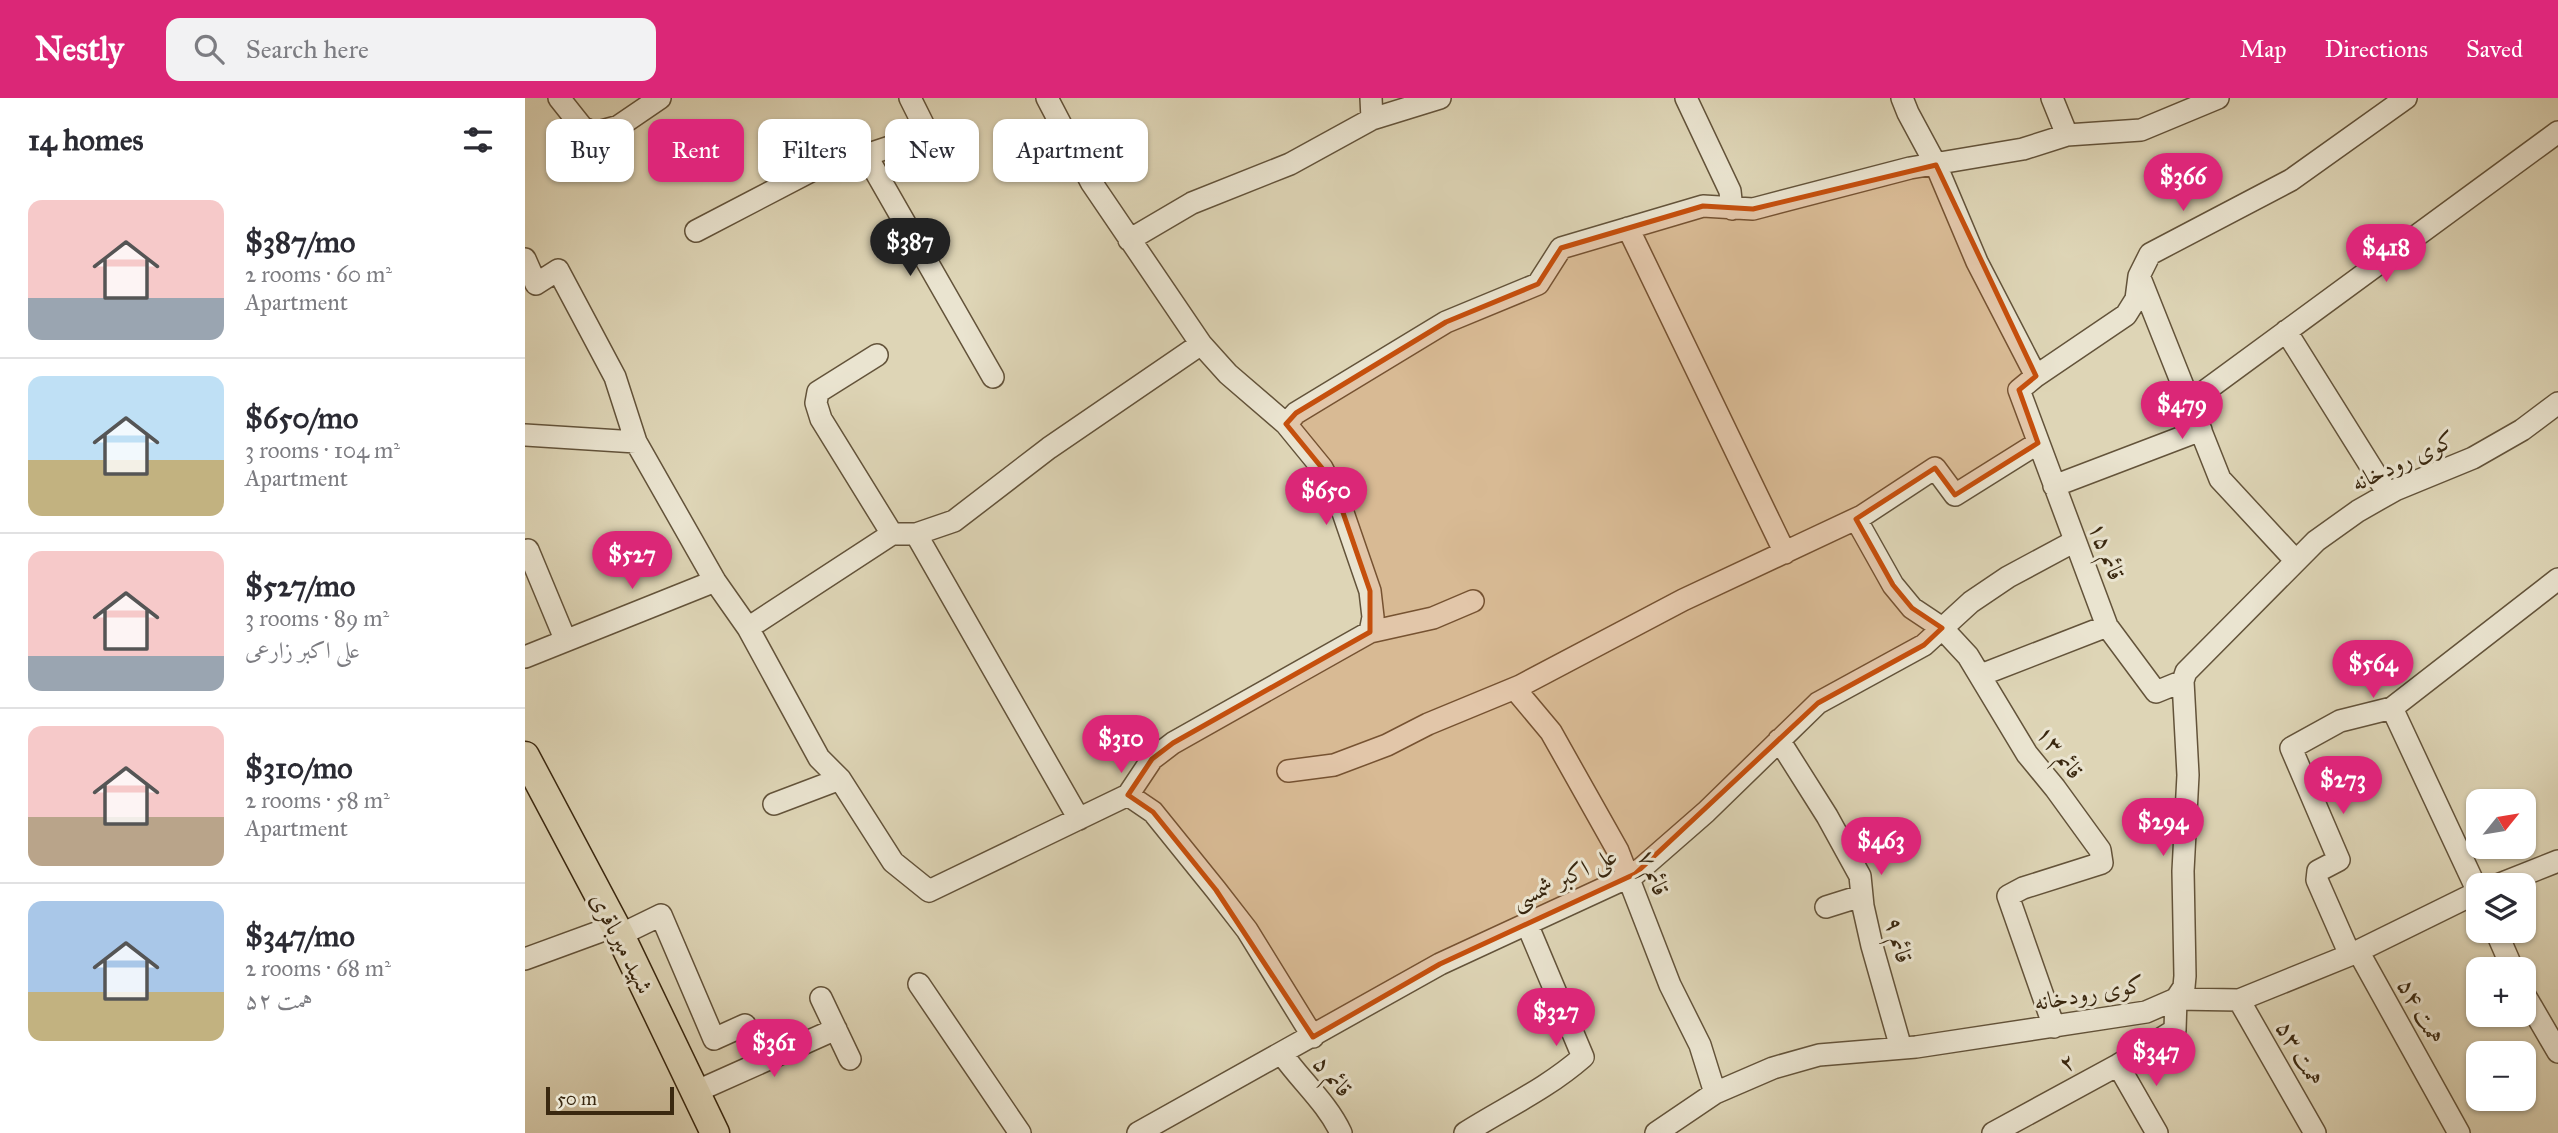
<!DOCTYPE html>
<meta charset="utf-8">
<style>
:root{--surface:#fff;--page:#f2f2f3;--text:#2b2b33;--muted:#7c7c81;--line:#e1e1e2;--accent:#db2777}
body{margin:0;font-family:"IM FELL Great Primer",Amiri,serif;background:var(--page);color:var(--text);height:100vh;display:flex;flex-direction:column;font-size:26px;white-space:nowrap}
*{box-sizing:border-box;margin:0}
p{font-size:23px;color:var(--muted)}
.icon{flex:none;width:38px;height:38px;fill:none;stroke:currentColor;stroke-width:2;stroke-linecap:round;stroke-linejoin:round}
.map{position:relative;flex:1;overflow:hidden}
.side{display:flex;flex-direction:column;background:var(--surface);width:525px}
.side>*{flex:none}
.banner{position:absolute;left:21px;top:21px;width:665px;height:63px;display:flex;gap:14px}
.needle{width:46px;rotate:60deg}
.buttons{position:absolute;left:1941px;top:691px;display:grid;gap:14px}
.buttons a{display:grid;place-items:center;width:70px;height:70px;border-radius:14px;background:var(--surface);box-shadow:0 2px 5px #0004;font-size:35px}
.scale{position:absolute;left:21px;bottom:18px;width:128px;box-sizing:border-box;padding-left:7px;border:4px solid #3a2810;border-top:0;font-size:19px;line-height:24px;white-space:nowrap;color:#3a2810;-webkit-text-stroke:5px #eae4d0;paint-order:stroke}
.price{position:absolute;translate:-50% -60px;padding:0 16px;border-radius:24px;background:var(--accent);color:#fff;font-size:23px;line-height:46px;filter:drop-shadow(0 2px 4px #0008)}
.price::after{content:'';position:absolute;left:50%;top:42px;width:21px;height:16px;margin-left:-10px;background:inherit;clip-path:polygon(0 0,100% 0,50% 100%)}
.price.active{background:#222;color:#fff}
ul{padding:0;list-style:none}
li{display:flex;align-items:center;gap:21px;height:175px;padding:0 28px}
li+li{border-top:2px solid var(--line)}
li span{display:grid;place-items:center;flex:none;width:196px;height:140px;border-radius:14px;color:#555}
li>.icon{margin-inline-start:auto}
span .icon{width:84px;height:84px;fill:#fffc;stroke-width:1}
li b{font-size:30px}
h2{display:flex;justify-content:space-between;align-items:center;height:84px;padding:0 28px;font-size:30px}
.tag{padding:0 24px;border-radius:14px;background:var(--surface);box-shadow:0 2px 5px #0004;font-size:24px;line-height:63px}
.tag.active{background:var(--accent);color:#fff}
header{display:flex;align-items:center;gap:42px;box-sizing:border-box;height:98px;padding:0 35px;background:var(--accent);color:#fff}
header strong{font-size:33px}
nav{display:flex;gap:38px;margin-inline-start:auto;font-size:24px}
.search{width:490px;height:63px;background:var(--page);display:flex;align-items:center;gap:18px;box-sizing:border-box;padding:0 24px;border-radius:14px;color:var(--muted);font-size:26px}
main{display:flex;flex:1;min-height:0}
.map>svg:first-child{display:block}
.lines{fill:none;stroke-linecap:round;stroke-linejoin:round}
.minor-casing{stroke:#63533a;stroke-width:24}
.major-casing{stroke:#3a2810;stroke-width:31}
.minor{stroke:#eae4d0;stroke-width:21}
.major{stroke:#ded5b6;stroke-width:28}
.marked{fill:#c54f0d;fill-opacity:0.2;stroke:#c54f0d;stroke-width:5;stroke-linejoin:round}
.labels{text-anchor:middle;dominant-baseline:central;stroke-width:6;stroke-linejoin:round;paint-order:stroke}
.street-label{font-size:24px;fill:#3a2810;stroke:#eae4d0}
</style>
<header>
<strong>Nestly</strong>
<div class="search"><svg class="icon" aria-label="search" viewBox="0 0 24 24"><circle cx="10" cy="10" r="6"/><path d="M15 15l6 6"/></svg>Search here</div>
<nav><a>Map</a><a>Directions</a><a>Saved</a></nav>
</header>
<main>
<section class="side">
<h2>14 homes<svg class="icon" aria-label="filters" viewBox="0 0 24 24"><path d="M4 7h16M4 17h16"/><circle cx="9" cy="7" r="2"/><circle cx="15" cy="17" r="2"/></svg></h2>
<ul>
<li><span style="background:linear-gradient(#f6c9c9 70%,#9aa5b1 0)"><svg class="icon" aria-label="home" viewBox="0 0 24 24"><path d="M3 11l9-7 9 7M6 9v11h12V9"/></svg></span><div><b>$387/mo</b><p>2 rooms · 60 m²</p><p>Apartment</p></div></li>
<li><span style="background:linear-gradient(#bfe0f5 60%,#c2b280 0)"><svg class="icon" aria-label="home" viewBox="0 0 24 24"><path d="M3 11l9-7 9 7M6 9v11h12V9"/></svg></span><div><b>$650/mo</b><p>3 rooms · 104 m²</p><p>Apartment</p></div></li>
<li><span style="background:linear-gradient(#f6c9c9 75%,#9aa5b1 0)"><svg class="icon" aria-label="home" viewBox="0 0 24 24"><path d="M3 11l9-7 9 7M6 9v11h12V9"/></svg></span><div><b>$527/mo</b><p>3 rooms · 89 m²</p><p>علی اکبر زارعی</p></div></li>
<li><span style="background:linear-gradient(#f6c9c9 65%,#b9a48a 0)"><svg class="icon" aria-label="home" viewBox="0 0 24 24"><path d="M3 11l9-7 9 7M6 9v11h12V9"/></svg></span><div><b>$310/mo</b><p>2 rooms · 58 m²</p><p>Apartment</p></div></li>
<li><span style="background:linear-gradient(#a9c7e8 65%,#c2b280 0)"><svg class="icon" aria-label="home" viewBox="0 0 24 24"><path d="M3 11l9-7 9 7M6 9v11h12V9"/></svg></span><div><b>$347/mo</b><p>2 rooms · 68 m²</p><p>همت ۵۲</p></div></li>
</ul>
</section>
<div class="map">
<svg width="2033" height="1035" viewBox="0 0 2033 1035">
<rect width="100%" height="100%" fill="#ded5b6"/>
<filter id="stains"><feTurbulence type="fractalNoise" baseFrequency=".00286" numOctaves="4"/><feColorMatrix values="0 0 0 0 .2 0 0 0 0 .09 0 0 0 0 .02 0 0 0 .5 -.17"/></filter>
<radialGradient id="worn" r=".72"><stop offset=".6" stop-color="#630" stop-opacity="0"/><stop offset="1" stop-color="#630" stop-opacity=".3"/></radialGradient>
<g class="lines">
<defs>
<path id="minor" d="M34,0L57,29L69,35L94,28L135,0
M522,0L566,84L676,246L703,276L761,326L797,370L814,403L845,493L848,519L845,534
M846,0L847,21
M1161,0L1205,93L1207,111
M1377,0L1383,15L1411,67L1452,164L1511,278
M1527,0L1542,37
M341,57L468,279
M1103,130L1260,455
M171,133L311,60L326,57H341L395,39L401,32L385,0
M604,142L667,105L765,66L847,21L915,0
M0,161L11,186L33,172L90,279L111,344L190,483L223,530L294,660L315,681L368,764L404,793L603,697L628,714L691,792L722,832L788,939
M1615,180L1695,381L1771,463
M1761,233L1863,396
M352,257L293,294L291,305L296,321L367,436
M1665,304L2033,34
M761,326L771,315L921,224L1013,186L1036,150L1178,108L1228,111L1385,70L1498,51L1542,37L1616,32L1693,0
M0,337L111,344
M1529,388L1676,332
M1331,421L1368,487L1387,510L1417,530L1443,558L1502,656L1530,690L1575,752L1577,765L1498,790L1483,798L1529,929
M391,436L554,721
M3,452L40,541
M223,530L367,436H391L429,423L524,350L676,246
M0,559L190,483
M1456,577L1582,528
M1658,583L1631,594L1582,528L1494,292L1511,278L1601,217L1611,201L1614,178L1625,156L1766,82L1881,0
M990,591L1026,634L1093,753L1145,887L1175,947L1190,995
M1254,642L1302,718L1335,778L1338,808L1347,848L1376,950
M763,673L809,667L862,647L903,626L995,588L1158,502L1337,418L1410,370L1430,397L1513,345
M603,697L627,661L648,645L845,534L908,520L948,503
M249,706L315,681
M1970,788L2033,763
M1953,794L1867,610L2033,481
M1301,809L1336,798
M1971,833L1988,872
M95,837L136,817L189,941L220,927
M1833,853L1934,1035
M1825,857L1792,782L1793,773L1814,762L1766,650L1815,623L1867,610
M0,861L90,828
M394,886L495,1035
M1998,894L2033,954
M296,900L325,961
M1714,902L1790,1035
M757,956C776,983 802,1005 816,1035
M1593,967L1632,1035
M170,994L311,931
M613,1035L915,866L1110,776L1181,714L1293,605L1399,547L1446,504L1483,479L1550,443
M940,1035C981,1009 1020,992 1058,959L1002,826
M1131,1035L1190,995L1248,970L1294,957L1391,949L1621,914L1651,901L1659,889L1660,878L1658,773L1663,677L1658,583L1661,574L1791,443L1833,413L1870,392L1948,360L1997,332L2033,305
M1468,1035L1593,967L1650,932L1651,901L1714,902L1825,857L1953,794"/>
<path id="major" d="M0,658L95,837L190,1035"/>
</defs>
<use href="#minor" class="minor-casing"/>
<use href="#major" class="major-casing"/>
<use href="#minor" class="minor"/>
<use href="#major" class="major"/>
</g>
<path class="marked" d="M1411,67L1511,278L1494,292L1513,345L1430,397L1410,370L1331,421L1368,487L1387,510L1417,530L1399,547L1293,605L1110,776L915,866L788,939L691,792L628,714L603,697L627,661L648,645L845,534V493L814,403L797,370L761,326L771,315L921,224L1013,186L1036,150L1178,108L1228,111Z"/>
<g class="labels">
<g class="street-label">
<text transform="translate(1878 363) rotate(-25)">کوی رودخانه</text>
<text transform="translate(1582 453) rotate(69)">قائم ۱۵</text>
<text transform="translate(1535 654) rotate(53)">قائم ۱۳</text>
<text transform="translate(1129 775) rotate(69)">قائم ۷</text>
<text transform="translate(1039 780) rotate(-25)">علی اکبر شمسی</text>
<text transform="translate(1374 842) rotate(75)">قائم ۹</text>
<text transform="translate(97 845) rotate(63)">شهید میرباقری</text>
<text transform="translate(1564 895) rotate(-10)">کوی رودخانه</text>
<text transform="translate(1896 913) rotate(61)">همت ۵۴</text>
<text transform="translate(1775 955) rotate(60)">همت ۵۳</text>
<text transform="translate(1542 964) rotate(-29)">۲</text>
<text transform="translate(808 978) rotate(50)">قائم ۵</text>
</g>
</g>
<rect width="100%" height="100%" filter="url(#stains)"/>
<rect width="100%" height="100%" fill="url(#worn)"/>
</svg>
<div class="buttons">
<a><svg class="needle" viewBox="-14 -14 28 28"><path d="M0-13l5 13h-10z" fill="#e53935"/><path d="M0 13l5-13h-10z" fill="#7c7c81"/></svg></a>
<a><svg class="icon" aria-label="layers" viewBox="0 0 24 24"><path d="M12 4l9 5-9 5-9-5zM3 14l9 5 9-5"/></svg></a>
<a>+</a>
<a>−</a>
</div>
<div class="scale">50 m</div>
<b class="price" style="left:1658px;top:115px">$366</b>
<b class="price active" style="left:385px;top:180px">$387</b>
<b class="price" style="left:1861px;top:186px">$418</b>
<b class="price" style="left:1657px;top:343px">$479</b>
<b class="price" style="left:801px;top:429px">$650</b>
<b class="price" style="left:107px;top:493px">$527</b>
<b class="price" style="left:1848px;top:602px">$564</b>
<b class="price" style="left:596px;top:677px">$310</b>
<b class="price" style="left:1818px;top:718px">$273</b>
<b class="price" style="left:1638px;top:760px">$294</b>
<b class="price" style="left:1356px;top:779px">$463</b>
<b class="price" style="left:1031px;top:950px">$327</b>
<b class="price" style="left:249px;top:981px">$361</b>
<b class="price" style="left:1631px;top:990px">$347</b>
<div class="banner">
<a class="tag">Buy</a>
<a class="tag active">Rent</a>
<a class="tag">Filters</a>
<a class="tag">New</a>
<a class="tag">Apartment</a>
</div>
</div>
</main>
